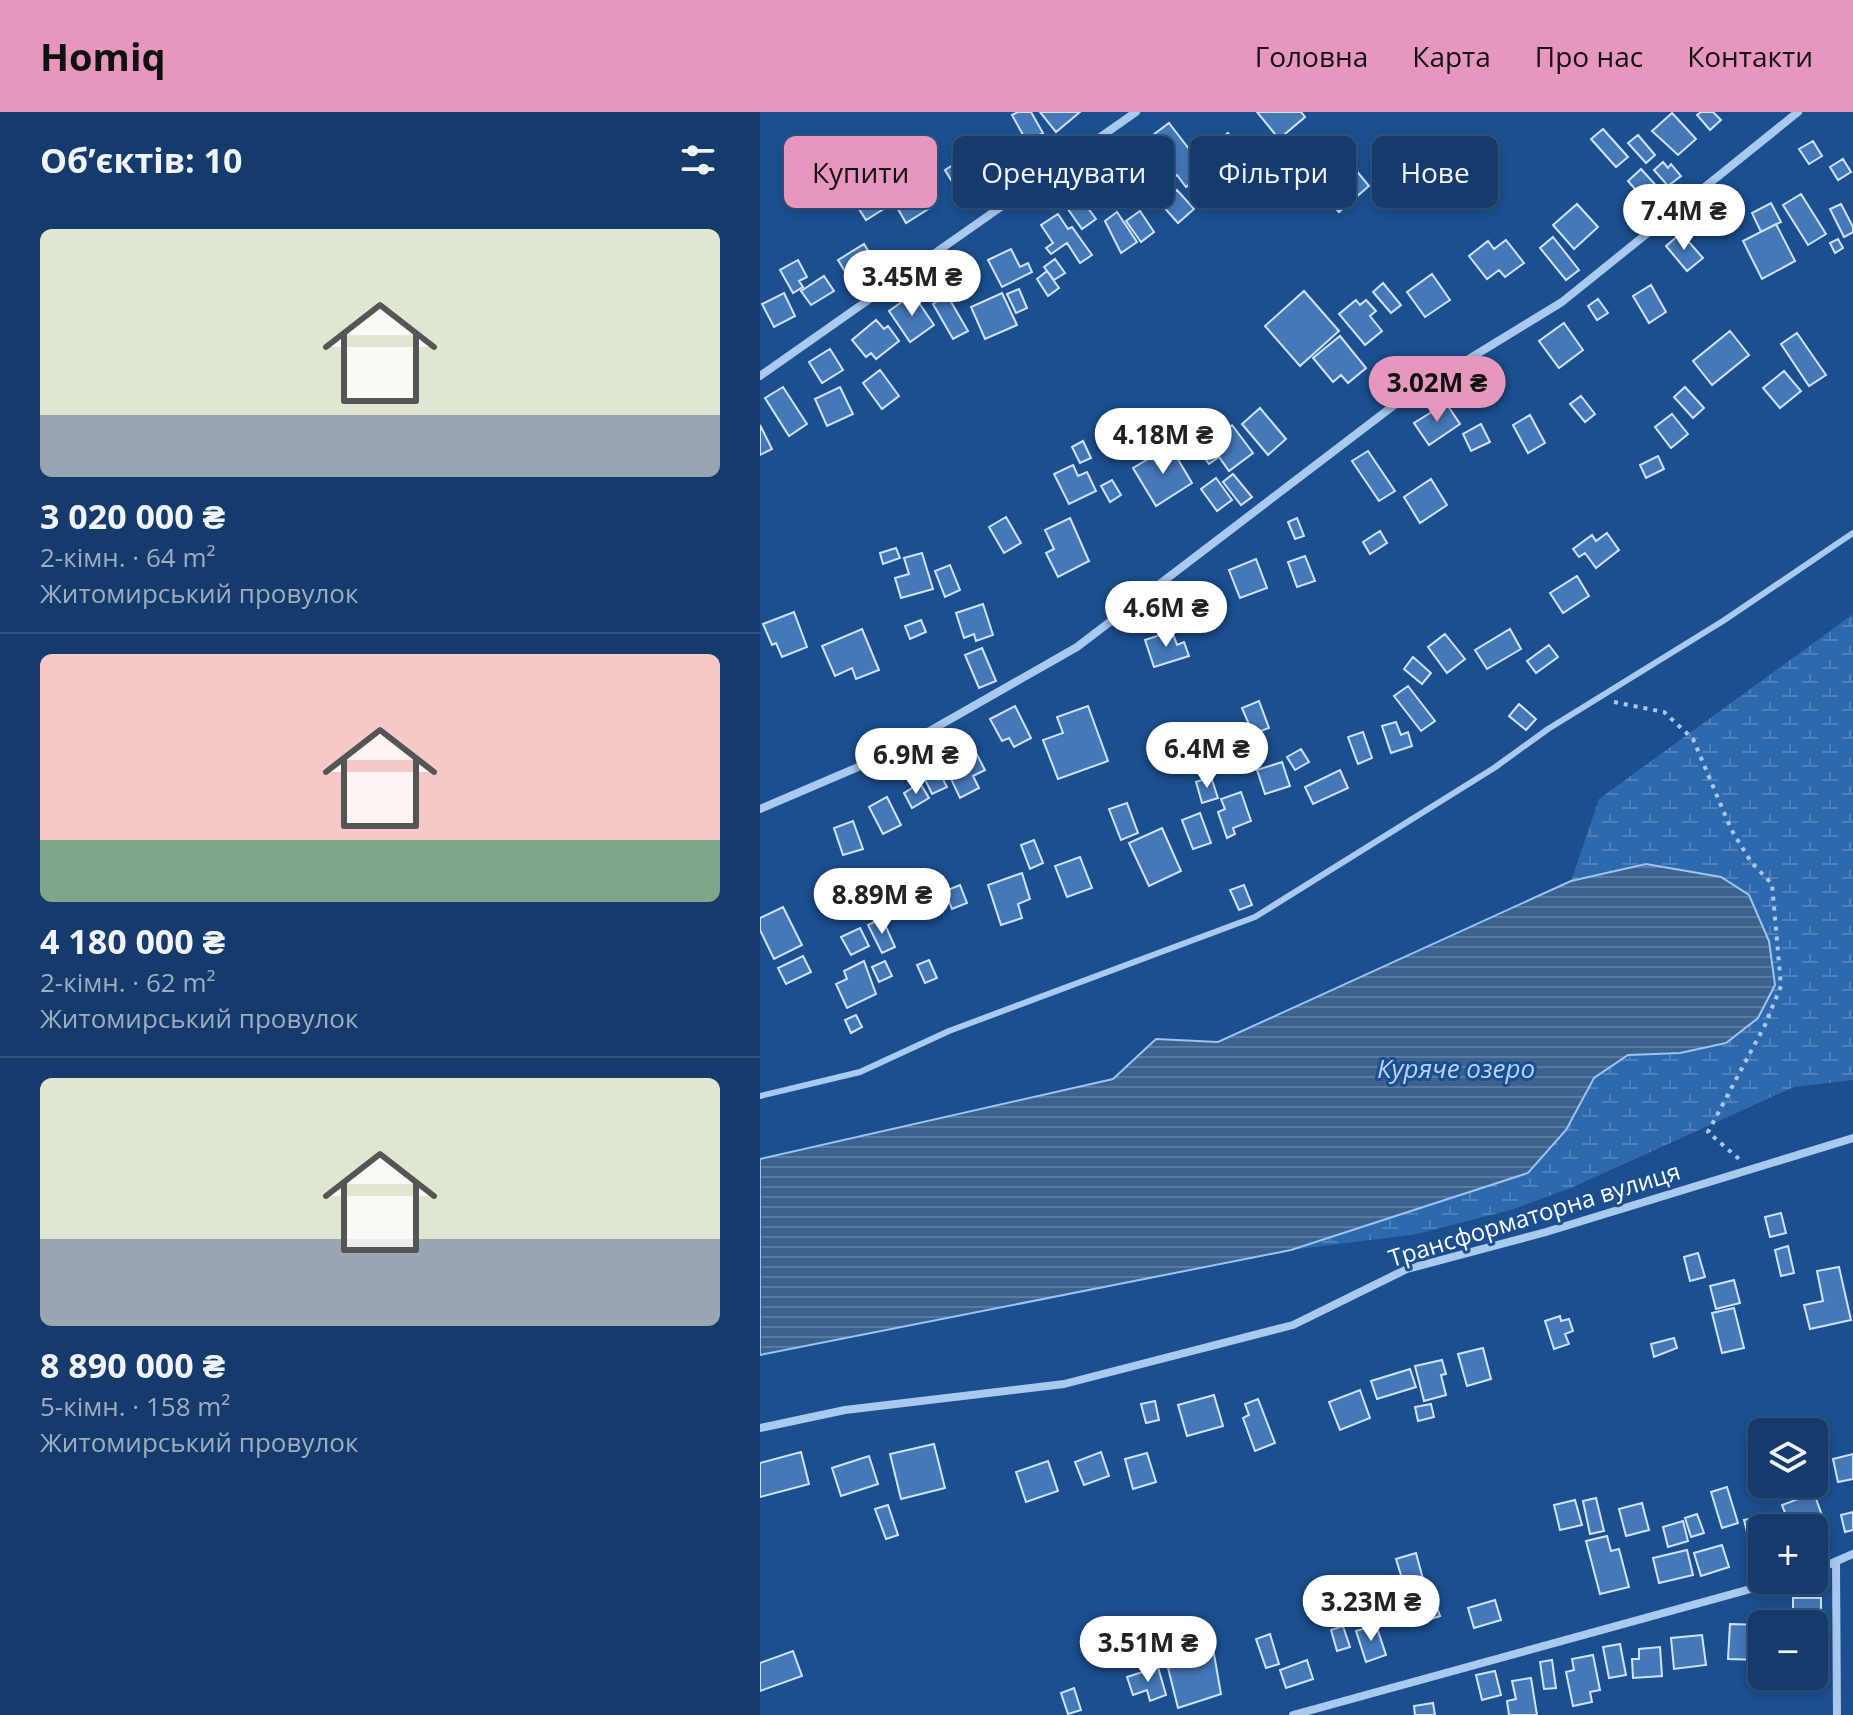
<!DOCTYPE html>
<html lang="uk">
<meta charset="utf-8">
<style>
:root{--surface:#143b6b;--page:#214673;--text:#f1f3f6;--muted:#9dadc1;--line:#33557e;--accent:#e797bd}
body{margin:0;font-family:"Open Sans",sans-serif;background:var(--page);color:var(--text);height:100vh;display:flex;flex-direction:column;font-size:30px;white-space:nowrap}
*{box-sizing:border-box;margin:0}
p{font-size:26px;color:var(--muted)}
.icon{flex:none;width:44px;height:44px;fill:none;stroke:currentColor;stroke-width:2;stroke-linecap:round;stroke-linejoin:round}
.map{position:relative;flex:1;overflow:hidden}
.sheet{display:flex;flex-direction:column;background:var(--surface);width:760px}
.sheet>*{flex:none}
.top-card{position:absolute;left:24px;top:24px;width:760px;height:72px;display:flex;gap:16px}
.controls{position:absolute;left:988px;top:1306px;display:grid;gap:16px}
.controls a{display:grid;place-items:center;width:80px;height:80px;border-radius:12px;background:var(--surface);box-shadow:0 4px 12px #0003,0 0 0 2px var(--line);font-size:40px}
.price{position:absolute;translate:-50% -68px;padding:0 18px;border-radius:28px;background:#fff;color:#222;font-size:26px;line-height:52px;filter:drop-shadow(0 2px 4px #0008)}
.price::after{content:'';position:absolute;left:50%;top:48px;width:24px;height:18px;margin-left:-12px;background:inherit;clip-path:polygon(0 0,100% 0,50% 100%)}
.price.on{background:var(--accent);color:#111}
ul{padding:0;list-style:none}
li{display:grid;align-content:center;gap:16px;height:424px;padding:0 40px}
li+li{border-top:2px solid var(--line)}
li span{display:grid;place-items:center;height:248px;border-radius:12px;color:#555}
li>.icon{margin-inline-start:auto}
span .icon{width:144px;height:144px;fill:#fffc;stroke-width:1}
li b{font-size:34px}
h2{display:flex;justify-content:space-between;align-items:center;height:96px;padding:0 40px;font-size:34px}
.pill{padding:0 28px;border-radius:12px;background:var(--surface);box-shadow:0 4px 12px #0003,0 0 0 2px var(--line);font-size:28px;line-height:72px}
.pill.on{background:var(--accent);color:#111}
header{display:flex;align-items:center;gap:48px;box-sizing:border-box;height:112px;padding:0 40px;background:var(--accent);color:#111}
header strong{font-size:38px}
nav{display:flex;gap:44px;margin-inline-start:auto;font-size:28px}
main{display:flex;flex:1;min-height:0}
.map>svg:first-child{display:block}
.wetland{fill:url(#wetland-marsh)}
.water{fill:url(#water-rules);stroke:#9cc4f0;stroke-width:2}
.building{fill:#4478b7;stroke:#cfe3fa;stroke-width:2}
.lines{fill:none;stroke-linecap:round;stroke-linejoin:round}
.path{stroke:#a9c9ee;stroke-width:4;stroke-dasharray:4 6;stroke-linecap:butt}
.service{stroke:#a9c9ee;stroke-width:6}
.minor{stroke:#a9c9ee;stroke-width:8}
.labels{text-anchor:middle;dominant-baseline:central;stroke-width:6;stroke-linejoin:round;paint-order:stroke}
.street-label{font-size:24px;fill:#fff;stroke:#1b4f8f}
.water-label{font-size:26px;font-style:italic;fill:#b5d3f5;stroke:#1b4f8f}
</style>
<header>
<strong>Homiq</strong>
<nav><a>Головна</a><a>Карта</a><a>Про нас</a><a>Контакти</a></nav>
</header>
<main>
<section class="sheet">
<h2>Об’єктів: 10<svg class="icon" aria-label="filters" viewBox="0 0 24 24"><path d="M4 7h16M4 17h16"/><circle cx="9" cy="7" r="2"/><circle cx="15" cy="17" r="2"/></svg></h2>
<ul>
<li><span style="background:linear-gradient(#dfe7d0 75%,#9aa5b1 0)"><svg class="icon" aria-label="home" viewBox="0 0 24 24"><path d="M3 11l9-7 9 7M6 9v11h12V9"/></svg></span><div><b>3 020 000 ₴</b><p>2-кімн. · 64 m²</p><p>Житомирський провулок</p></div></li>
<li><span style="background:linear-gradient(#f6c9c9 75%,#7fa58c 0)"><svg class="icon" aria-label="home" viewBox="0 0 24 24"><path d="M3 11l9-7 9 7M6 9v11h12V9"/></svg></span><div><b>4 180 000 ₴</b><p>2-кімн. · 62 m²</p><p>Житомирський провулок</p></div></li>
<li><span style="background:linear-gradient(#dfe7d0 65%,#9aa5b1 0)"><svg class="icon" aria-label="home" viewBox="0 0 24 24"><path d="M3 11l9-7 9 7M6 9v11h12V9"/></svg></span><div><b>8 890 000 ₴</b><p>5-кімн. · 158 m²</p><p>Житомирський провулок</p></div></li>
</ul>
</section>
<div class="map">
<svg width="1093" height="1603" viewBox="0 0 1093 1603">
<defs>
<pattern id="wetland-marsh" width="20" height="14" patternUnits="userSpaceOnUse" patternTransform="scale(2)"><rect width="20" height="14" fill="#2e69ad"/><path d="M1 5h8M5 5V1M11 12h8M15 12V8" fill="none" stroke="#4d80b9"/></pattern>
<pattern id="water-rules" width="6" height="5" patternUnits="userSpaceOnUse" patternTransform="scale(2)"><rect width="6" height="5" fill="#3c6290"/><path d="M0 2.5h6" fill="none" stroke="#597aa1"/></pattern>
</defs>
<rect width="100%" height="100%" fill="#1b4f8f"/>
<path class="wetland" d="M1093,502V968L1034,975L811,1076L754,1097L657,1122L531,1138L768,1061L806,1018L834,966L868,943L920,941L961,765L886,752L811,769L839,687Z"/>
<path class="water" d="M886,752L961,765L989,783L1009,829L1015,873L998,906L966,931L920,941L868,943L834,966L806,1018L768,1061L531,1138L0,1243V1047L353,967L396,927L458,930L811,769Z"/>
<path class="building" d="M258,0H271L283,21L267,30L252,3Z
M280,0H320L296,20Z
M497,0H541L545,5L519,27Z
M941,0H953L961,8L950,18L937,3Z
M912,1L936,27L918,43L892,19Z
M409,11L446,59L426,75L417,63L408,69L396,53L405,47L389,26Z
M843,17L868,45L856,55L831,27Z
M468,21L475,31L459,47L450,35Z
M878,23L895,43L886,51L868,31Z
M1053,29L1062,44L1049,52L1039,37Z
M241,31L251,50L238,57L228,38Z
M371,31L380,44L371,50L363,36Z
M209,43L218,58L194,73L185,58Z
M1083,47L1091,60L1078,68L1070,55Z
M566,49L577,62L590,51L609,74L579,100L548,64Z
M903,50L908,56L911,52L921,64L908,74L894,58Z
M351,55L372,86L357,97L336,66Z
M325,57L334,72L324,79L315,64Z
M881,57L901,79L887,91L868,69Z
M118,74L130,93L106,108L94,89Z
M158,76L170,96L146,111L134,90Z
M417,78L434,97L418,111L401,92Z
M1041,82L1066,122L1048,133L1023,93Z
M319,84L336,107L322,117L305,93Z
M1011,91L1021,110L1001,120L992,101Z
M817,92L838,115L814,137L793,113Z
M1081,92L1093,115V120L1084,125L1070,97Z
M380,99L394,120L381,130L366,109Z
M357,100L377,130L361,141L345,109Z
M298,102L308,117L312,115L332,143L320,151L307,131L291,142L286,136L293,131L281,113Z
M1016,112L1035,149L1002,167L983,129Z
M921,121L943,146L927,159L906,134Z
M793,125L819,158L806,168L780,136Z
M1078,127L1083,136L1075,141L1070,131Z
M746,128L764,151L745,165L739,158L727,167L709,144L728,129L734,137Z
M104,132L115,150L89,166L78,148Z
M251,137L260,155L268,151L272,160L242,175L228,148Z
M295,147L305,161L294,168L284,155Z
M38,148L47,165L39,169L43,175L33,181L20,158Z
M287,159L299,176L288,184L277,167Z
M672,162L690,188L665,205L647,180Z
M64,164L74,179L51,193L41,179Z
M623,171L641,193L631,201L613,180Z
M891,173L906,200L889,211L873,184Z
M259,177L267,196L256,201L247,182Z
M544,179L579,219L540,254L505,214Z
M24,181L35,204L14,215L2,192Z
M242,181L257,213L225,227L211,195Z
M153,182L174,213L150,230L129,199Z
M187,183L208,219L193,227L173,192Z
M838,187L848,201L837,208L828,194Z
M596,188L600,193L606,188L616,199L610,204L622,219L605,233L579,202Z
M116,208L124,217L128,214L139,229L116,247L111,241L106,245L92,228Z
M804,211L823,238L799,256L779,229Z
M970,219L989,243L952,273L933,249Z
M1037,221L1066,263L1049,274L1021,232Z
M580,224L606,256L588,271L581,263L573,270L553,246Z
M70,237L83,258L62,271L49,250Z
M120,258L139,284L122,297L103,271Z
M1024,259L1041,279L1020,296L1003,276Z
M23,275L47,312L29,324L5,286Z
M80,275L93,302L67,314L55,287Z
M925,275L944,296L933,306L914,285Z
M821,284L835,302L825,310L810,292Z
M686,291L700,312L669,333L654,311Z
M500,296L526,327L508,343L482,312Z
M912,302L928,322L911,336L895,315Z
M770,303L785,331L768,341L753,313Z
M721,312L730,330L711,339L703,322Z
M0,313L12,337L0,343Z
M472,313L493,341L469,359L459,345L449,352L437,336Z
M323,329L331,346L320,351L312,335Z
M410,334L432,371L396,394L373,356Z
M608,339L635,379L619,389L592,349Z
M898,344L904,357L886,366L880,353Z
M313,353L318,364L327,360L336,379L309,392L294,362Z
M473,362L492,385L481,393L463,370Z
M456,366L472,388L457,399L441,377Z
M671,367L687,393L660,411L644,385Z
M352,368L361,383L350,390L341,374Z
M246,405L261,431L244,441L229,415Z
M310,406L329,449L298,465L286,441L294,437L285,418Z
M537,406L544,424L535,427L528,410Z
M620,419L627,431L610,442L603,430Z
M847,421L859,438L836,456L825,441L819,445L813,437L832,423L836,429Z
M136,436L140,446L123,452L120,441Z
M162,441L173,477L141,486L135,466L149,462L144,446Z
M545,444L555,469L537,475L528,450Z
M496,447L507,476L480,486L469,458Z
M190,453L200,478L185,485L175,459Z
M817,464L829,484L803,501L790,481Z
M223,492L233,523L216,529L214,522L204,526L196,501Z
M400,493L406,502L393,510L387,501Z
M34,500L47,535L22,545L16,531L12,533L3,512Z
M161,508L166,520L150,527L145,514Z
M102,517L119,558L96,567L92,556L75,564L62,534Z
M750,517L761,537L727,557L715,538Z
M412,519L417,533L424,530L429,544L394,555L385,528Z
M685,522L705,547L687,561L668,535Z
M789,533L798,545L776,561L767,549Z
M222,536L236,569L219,576L205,543Z
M653,545L671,561L662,572L644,557Z
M648,574L675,609L661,619L634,584Z
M499,589L509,616L493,622L482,596Z
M759,592L776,607L766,618L749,604Z
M255,594L271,626L254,635L249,626L242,629L230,607Z
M328,594L348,649L298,667L283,628L303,621L297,605Z
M636,610L641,623L648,620L652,634L631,641L622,614Z
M603,620L612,646L598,652L588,625Z
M212,633L225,658L213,664L219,676L200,686L191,667L196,664L187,646Z
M541,637L549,650L535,658L527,645Z
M522,650L530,674L505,682L497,658Z
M175,652L187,675L172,682L161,659Z
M580,658L588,676L553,692L545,675Z
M451,665L458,686L442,691L436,670Z
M160,671L169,686L152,696L144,681Z
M481,680L491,709L473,716L475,722L467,726L458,700L465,697L461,687Z
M127,685L141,713L123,722L109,695Z
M367,691L378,721L361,728L349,697Z
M440,701L451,731L433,737L422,708Z
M93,709L103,737L83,743L74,716Z
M402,716L421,759L389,774L369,731Z
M274,728L283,751L270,757L261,733Z
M320,745L332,776L307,785L295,754Z
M262,761L270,787L258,792L262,806L241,813L228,773Z
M200,773L207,791L192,797L185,779Z
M484,773L492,793L479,798L470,778Z
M150,786L155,799L136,807L131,794Z
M23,795L42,833L14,847L0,818V806Z
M122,806L135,835L122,841L108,813Z
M100,816L109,834L91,843L81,825Z
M43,844L51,860L26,872L18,856Z
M169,848L177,866L165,871L157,853Z
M104,849L116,882L87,896L76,872L87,867L84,859Z
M125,849L132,864L119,870L112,855Z
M96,903L102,915L91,921L85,908Z
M1021,1101L1026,1121L1010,1125L1005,1105Z
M1028,1134L1034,1161L1021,1164L1015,1138Z
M938,1141L945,1165L930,1169L924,1145Z
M1079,1155L1091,1208L1050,1217L1044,1193L1063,1189L1057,1159Z
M974,1168L980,1191L956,1197L950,1174Z
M974,1196L984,1236L962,1241L952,1201Z
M800,1204L801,1209L809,1207L813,1219L805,1222L809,1232L794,1237L785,1209Z
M914,1226L917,1236L894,1245L891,1232Z
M723,1236L731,1267L707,1274L698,1242Z
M682,1248L686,1262L681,1263L686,1283L664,1289L655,1254Z
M650,1257L656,1275L617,1287L611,1269Z
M600,1278L610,1306L580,1318L569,1290Z
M454,1283L463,1314L427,1324L418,1293Z
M498,1287L515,1331L495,1339L483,1306L489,1303L485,1292Z
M395,1289L399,1308L386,1311L381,1292Z
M671,1292L674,1305L658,1309L655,1295Z
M174,1332L185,1376L141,1387L130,1342Z
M41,1340L49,1372L0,1385V1351Z
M341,1340L349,1364L324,1373L315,1350Z
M387,1341L396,1370L373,1377L365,1347Z
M1093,1342V1367L1078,1370L1073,1347Z
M109,1344L118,1372L81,1384L72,1356Z
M288,1349L298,1379L266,1390L256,1360Z
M1002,1367V1372H1019L1022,1381L1004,1387L999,1368Z
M967,1375L978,1411L962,1416L951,1380Z
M1054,1381L1068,1420L1054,1425V1416H1031L1022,1393Z
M836,1386L844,1419L830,1422L823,1389Z
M815,1388L822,1413L800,1418L794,1393Z
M882,1391L889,1418L866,1424L859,1397Z
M128,1393L138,1423L126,1427L115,1397Z
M1093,1400V1418L1085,1420L1081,1403Z
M937,1402L944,1421L931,1425L925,1406Z
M1002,1404L1005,1416H1002V1436L992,1439L984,1408Z
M923,1409L928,1429L908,1435L903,1415Z
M847,1424L851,1439L859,1437L869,1475L840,1482L826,1429Z
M962,1433L969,1455L941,1464L934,1441Z
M927,1438L933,1463L899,1471L893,1446Z
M656,1441L663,1467L644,1473L636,1447Z
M673,1483L680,1504L665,1509L658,1488Z
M1033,1486H1061V1521H1054V1512H1028V1503H1033Z
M735,1488L741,1508L714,1516L708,1496Z
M970,1512L1002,1513V1548L968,1547Z
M616,1513L626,1543L606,1550L596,1519Z
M583,1514L590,1535L577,1539L571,1518Z
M510,1522L519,1552L506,1556L496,1527Z
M942,1523L946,1553L914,1557L911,1526Z
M860,1532L866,1563L849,1566L843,1535Z
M900,1535L902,1564L873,1566L872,1547H879V1537Z
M33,1539L42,1564L0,1579V1551Z
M454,1542L461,1582L418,1596L408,1556Z
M833,1543L840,1578L830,1580L832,1590L813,1594L806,1560L814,1558L812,1547Z
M547,1548L553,1567L526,1576L520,1558Z
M792,1548L796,1576L784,1577L780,1550Z
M398,1555L406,1583L390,1589L387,1578L373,1583L367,1565Z
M735,1559L741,1583L722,1588L716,1563Z
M771,1566L777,1603H749L747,1589L756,1587L752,1569Z
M314,1576L321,1598L308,1602L301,1581Z
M673,1591L675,1603H655L654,1594Z"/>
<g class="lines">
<path class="path" d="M854,590L904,600L933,627L971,717L991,750L1012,772L1021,874L1005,913L948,1020L979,1047"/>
<path class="service" d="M0,984L100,960L189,919L495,805L734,656L788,617L963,509L1093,421"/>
<path class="minor" d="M0,264L376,0
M0,697L131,641L317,535L637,291L802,190L1038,0
M0,1316L85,1298L304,1272L533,1213L647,1157L786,1120L1093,1026
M1076,1450L1077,1603
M1054,1459L1093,1442
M533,1603L1023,1468"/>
</g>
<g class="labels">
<g class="street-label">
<text transform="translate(774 1102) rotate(-17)">Трансформаторна вулиця</text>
</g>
<g class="water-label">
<text x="696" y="956">Куряче озеро</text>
</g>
</g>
</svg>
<div class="controls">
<a><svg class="icon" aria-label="layers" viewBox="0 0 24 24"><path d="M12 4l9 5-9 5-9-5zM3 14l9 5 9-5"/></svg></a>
<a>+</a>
<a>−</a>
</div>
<b class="price" style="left:924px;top:140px">7.4M ₴</b>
<b class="price" style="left:152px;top:206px">3.45M ₴</b>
<b class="price on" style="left:677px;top:312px">3.02M ₴</b>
<b class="price" style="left:403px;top:364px">4.18M ₴</b>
<b class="price" style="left:406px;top:537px">4.6M ₴</b>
<b class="price" style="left:447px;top:678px">6.4M ₴</b>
<b class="price" style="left:156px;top:684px">6.9M ₴</b>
<b class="price" style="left:122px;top:824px">8.89M ₴</b>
<b class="price" style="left:611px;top:1531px">3.23M ₴</b>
<b class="price" style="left:388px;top:1572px">3.51M ₴</b>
<div class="top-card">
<a class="pill on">Купити</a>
<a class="pill">Орендувати</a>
<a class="pill">Фільтри</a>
<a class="pill">Нове</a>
</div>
</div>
</main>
